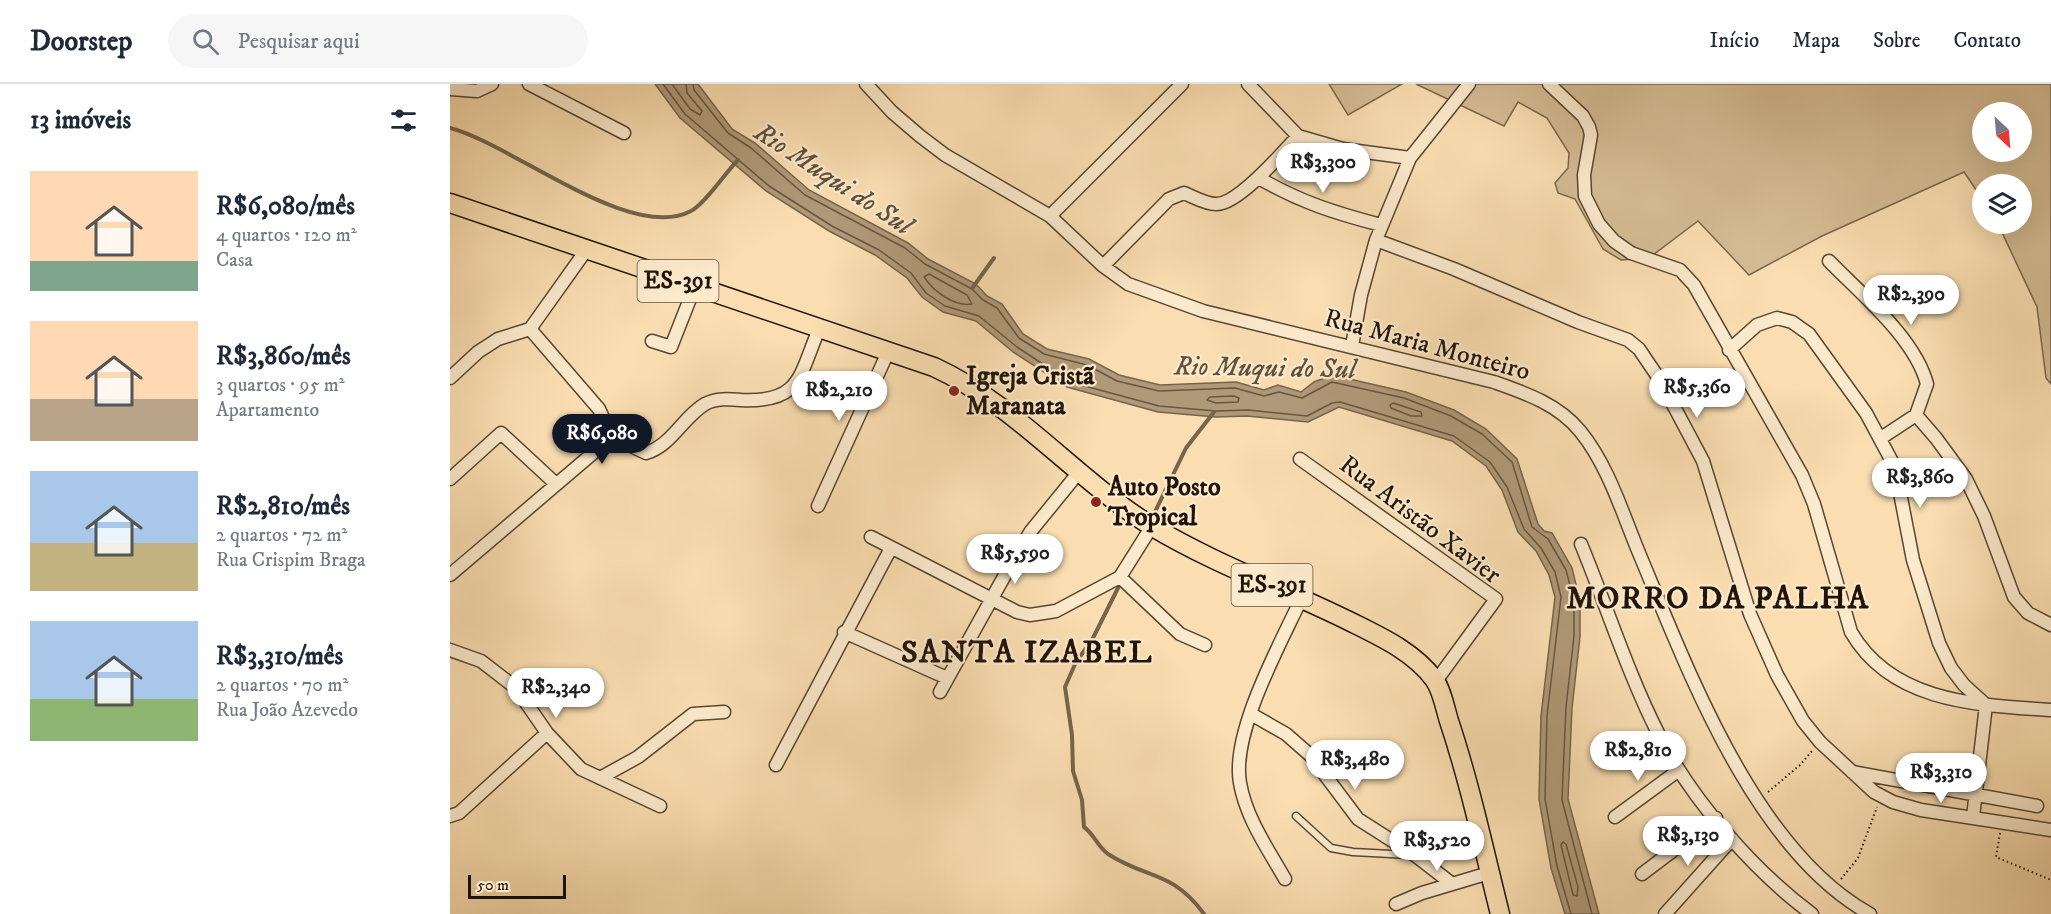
<!DOCTYPE html>
<html lang="pt">
<meta charset="utf-8">
<style>
:root{--surface:#fff;--page:#f6f6f7;--text:#1f2937;--muted:#747a83;--line:#e0e1e3;--accent:#111827}
body{margin:0;font-family:"IM FELL DW Pica",serif;background:var(--page);color:var(--text);height:100vh;display:flex;flex-direction:column;font-size:22px;white-space:nowrap}
*{box-sizing:border-box;margin:0}
p{font-size:20px;color:var(--muted)}
.icon{flex:none;width:33px;height:33px;fill:none;stroke:currentColor;stroke-width:2;stroke-linecap:round;stroke-linejoin:round}
.map{position:relative;flex:1;overflow:hidden}
.drawer{display:flex;flex-direction:column;background:var(--surface);width:450px}
.drawer>*{flex:none}
.needle{width:39px;rotate:154deg}
.fabs{position:absolute;left:1522px;top:18px;display:grid;gap:12px}
.fabs a{display:grid;place-items:center;width:60px;height:60px;border-radius:50%;background:var(--surface);box-shadow:0 6px 24px #0002;font-size:30px}
.scale{position:absolute;left:18px;bottom:15px;width:98px;box-sizing:border-box;padding-left:6px;border:3px solid #201409;border-top:0;font-size:16px;line-height:21px;white-space:nowrap;color:#201409;-webkit-text-stroke:4px #fceacc;paint-order:stroke}
.price{position:absolute;translate:-50% -51px;padding:0 14px;border-radius:21px;background:#fff;color:#222;font-size:20px;line-height:39px;filter:drop-shadow(0 2px 3px #0008)}
.price::after{content:'';position:absolute;left:50%;top:36px;width:18px;height:14px;margin-left:-9px;background:inherit;clip-path:polygon(0 0,100% 0,50% 100%)}
.price.selected{background:var(--accent);color:#fff}
ul{padding:0;list-style:none}
li{display:flex;align-items:center;gap:18px;height:150px;padding:0 30px}
li span{display:grid;place-items:center;flex:none;width:168px;height:120px;border-radius:0px;color:#555}
li>.icon{margin-inline-start:auto}
span .icon{width:72px;height:72px;fill:#fffc;stroke-width:1}
li b{font-size:26px}
h2{display:flex;justify-content:space-between;align-items:center;height:72px;padding:0 30px;font-size:26px}
header{display:flex;align-items:center;gap:36px;box-sizing:border-box;height:84px;padding:0 30px;background:var(--surface);border-bottom:2px solid var(--line)}
header strong{font-size:28px}
nav{display:flex;gap:33px;margin-inline-start:auto;font-size:21px}
.search{width:420px;height:54px;background:var(--page);display:flex;align-items:center;gap:15px;box-sizing:border-box;padding:0 21px;border-radius:33px;color:var(--muted);font-size:22px}
main{display:flex;flex:1;min-height:0}
.map>svg:first-child{display:block}
.green{fill:#d5bc94;stroke:#7a684e;stroke-width:1.5;fill-rule:evenodd}
.water{fill:#b09978;stroke:#76644c;stroke-width:1.5}
.lines{fill:none;stroke-linecap:round;stroke-linejoin:round}
.shore{stroke:#685640;stroke-width:1.5}
.stream{stroke:#76644c;stroke-width:4}
.service-casing{stroke:#564633;stroke-width:9}
.minor-casing{stroke:#564633;stroke-width:15}
.primary-casing{stroke:#201409;stroke-width:21}
.path{stroke:#201409;stroke-width:2;stroke-dasharray:1.5 3;stroke-linecap:butt}
.service{stroke:#fceacc;stroke-width:6}
.minor{stroke:#fceacc;stroke-width:12}
.primary{stroke:#fadeb1;stroke-width:18}
.poi-dot{fill:#8f2418;stroke:#fceacc;stroke-width:2}
.labels{text-anchor:middle;dominant-baseline:central;stroke-width:4.5;stroke-linejoin:round;paint-order:stroke}
.shield{fill:#fceacc;stroke:#625444;stroke-width:1.5}
.shield-label{font-size:24px;font-weight:bold;fill:#201409}
.street-label{font-size:26px;fill:#201409;stroke:#fceacc}
.poi-label{font-size:26px;font-weight:bold;fill:#201409;stroke:#fceacc;text-anchor:start}
.water-label{font-size:27px;font-style:italic;fill:#61503b;stroke:#fceacc}
.district-label{font-size:32px;font-weight:bold;letter-spacing:1.5px;fill:#201409;stroke:#fceacc}
</style>
<header>
<strong>Doorstep</strong>
<div class="search"><svg class="icon" aria-label="search" viewBox="0 0 24 24"><circle cx="10" cy="10" r="6"/><path d="M15 15l6 6"/></svg>Pesquisar aqui</div>
<nav><a>Início</a><a>Mapa</a><a>Sobre</a><a>Contato</a></nav>
</header>
<main>
<section class="drawer">
<h2>13 imóveis<svg class="icon" aria-label="filters" viewBox="0 0 24 24"><path d="M4 7h16M4 17h16"/><circle cx="9" cy="7" r="2"/><circle cx="15" cy="17" r="2"/></svg></h2>
<ul>
<li><span style="background:linear-gradient(#ffd9b3 75%,#7fa58c 0)"><svg class="icon" aria-label="home" viewBox="0 0 24 24"><path d="M3 11l9-7 9 7M6 9v11h12V9"/></svg></span><div><b>R$6,080/mês</b><p>4 quartos · 120 m²</p><p>Casa</p></div></li>
<li><span style="background:linear-gradient(#ffd9b3 65%,#b9a48a 0)"><svg class="icon" aria-label="home" viewBox="0 0 24 24"><path d="M3 11l9-7 9 7M6 9v11h12V9"/></svg></span><div><b>R$3,860/mês</b><p>3 quartos · 95 m²</p><p>Apartamento</p></div></li>
<li><span style="background:linear-gradient(#a9c7e8 60%,#c2b280 0)"><svg class="icon" aria-label="home" viewBox="0 0 24 24"><path d="M3 11l9-7 9 7M6 9v11h12V9"/></svg></span><div><b>R$2,810/mês</b><p>2 quartos · 72 m²</p><p>Rua Crispim Braga</p></div></li>
<li><span style="background:linear-gradient(#a9c7e8 65%,#8fb573 0)"><svg class="icon" aria-label="home" viewBox="0 0 24 24"><path d="M3 11l9-7 9 7M6 9v11h12V9"/></svg></span><div><b>R$3,310/mês</b><p>2 quartos · 70 m²</p><p>Rua João Azevedo</p></div></li>
</ul>
</section>
<div class="map">
<svg width="1601" height="830" viewBox="0 0 1601 830">
<rect width="100%" height="100%" fill="#fadeb1"/>
<filter id="stains"><feTurbulence type="fractalNoise" baseFrequency=".00333" numOctaves="4"/><feColorMatrix values="0 0 0 0 .2 0 0 0 0 .09 0 0 0 0 .02 0 0 0 .5 -.17"/></filter>
<radialGradient id="worn" r=".72"><stop offset=".6" stop-color="#630" stop-opacity="0"/><stop offset="1" stop-color="#630" stop-opacity=".3"/></radialGradient>
<path class="green" d="M879,0H952L898,31Z
M966,0H1601V300L1596,294L1587,223L1548,140H1572V100H1533V116L1514,88L1372,152L1299,191L1248,137L1199,174L1171,176L1153,165L1125,115L1108,109L1105,99L1118,84L1119,69L1097,34L1068,18L1054,42ZM1533,28H1572V68H1533Z"/>
<path class="water" d="M205,0H248L282,45L305,59L359,106L458,159L478,175L526,200L537,212L552,220L573,250L597,265L639,275L669,291L710,301L786,298L814,306L828,301L851,308L864,298L882,291L956,308L1004,326L1036,345L1067,375L1088,440L1094,447L1102,449L1122,484L1130,517V553L1122,624L1118,715L1149,830H1115L1101,784L1089,715L1091,632L1105,513L1099,491L1086,467L1068,448L1052,406L1036,382L1002,357L889,323L858,338L797,332L766,333L708,328L617,303L563,268L526,237L493,228L472,213L457,194L425,171L379,147L316,107L230,34Z"/>
<g class="lines">
<path class="shore" d="M213,0L235,30L319,102L382,142L429,166L461,189L476,209L495,222L529,232L567,263L620,298L709,322L766,327L798,326L857,332L882,319L890,318L1004,352L1040,378L1057,403L1074,445L1091,464L1105,488L1111,513L1097,632L1095,715L1107,782L1121,830
M222,0L240,25L250,31L252,27L237,9L236,0
M243,0L244,6L278,49L301,64L355,111L455,164L475,180L522,205L533,216L547,224L569,254L594,270L637,281L667,297L709,307L785,304L814,312L829,308L852,314L882,298L954,314L1001,332L1032,350L1062,378L1082,443L1098,455L1116,486L1124,517V552L1116,623L1112,716L1142,830
M479,190L517,211L522,220C505,223 484,208 474,193Z
M784,312L789,314L788,318L766,319L757,316L760,313Z
M943,319L971,328L972,332H961L941,324L940,321Z
M1113,758L1116,760L1128,803L1127,812L1123,811L1111,761Z"/>
<path class="stream" d="M0,44C62,60 181,159 241,127C255,120 275,89 288,76
M523,203L544,174
M701,436L736,364L764,328
M672,496L642,556L626,578L615,603L622,651L623,687L632,716L634,743C644,750 647,762 658,770C696,795 722,786 754,830"/>
<defs>
<path id="service" d="M846,732L881,764L903,768L960,771"/>
<path id="minor" d="M79,0L174,49
M416,0L442,28L470,52L495,71L600,132L653,182L678,200L753,227L1044,298C1075,309 1108,320 1130,347C1158,381 1172,428 1189,469C1238,586 1304,766 1420,830
M798,0L848,52L893,65L960,74
M1099,0L1133,32L1139,43L1141,51L1134,91L1135,112L1149,140L1164,157L1181,169L1230,186L1244,201L1352,391L1364,420L1401,548C1442,619 1528,621 1601,626
M0,5L27,7L42,0
M809,94C850,118 885,129 931,141
M600,132L732,0
M926,156L1004,185L1128,238L1178,256L1189,265L1210,296L1253,377L1300,530L1327,591L1353,637L1370,658L1424,708L1443,718L1471,726L1601,746
M1379,177C1411,210 1465,254 1477,300L1466,331
M653,182L719,115L734,109C744,113 755,120 766,120C788,121 833,68 848,52
M202,257L221,263L245,202
M902,262L911,211L926,156L960,74L1019,0
M1279,266L1307,241L1327,234L1342,238L1359,250L1416,329L1445,383L1463,476L1489,559L1501,584L1514,601L1536,621L1523,733
M0,294L28,268L48,255L80,245L137,165
M162,353L196,369C221,362 233,333 255,320C266,314 279,315 291,316C351,319 349,292 369,245
M1431,354L1466,331L1486,354L1516,395L1534,432L1564,513L1578,529L1601,541
M850,375L1046,515L986,597
M0,395L51,349L106,400
M368,422L438,268
M421,453L567,528L580,531L606,527L670,493L702,442
M1131,460C1157,523 1178,590 1209,651C1241,715 1304,787 1362,830
M0,491L162,353L149,325L80,245
M670,493L730,550L755,561
M394,548L497,594
M0,566L31,577L66,604L97,649L131,685L210,722
M490,608L565,473L581,447L629,388
M801,630L836,650L860,671L908,735L966,772L1001,799
M326,681L441,464
M1402,688L1587,722
M150,694L188,673L243,630L274,628
M0,732L9,729L97,649
M1165,733L1229,686
M1192,790L1266,734
M835,795C818,765 796,734 790,699C781,648 830,561 852,513
M946,820L972,809L1039,789
M1215,830L1282,755"/>
<path id="primary" d="M0,119L484,283C567,321 626,396 703,443C765,480 834,505 899,537C929,552 963,567 984,595C992,606 995,624 999,637C1020,700 1034,766 1050,830"/>
</defs>
<use href="#service" class="service-casing"/>
<use href="#minor" class="minor-casing"/>
<use href="#primary" class="primary-casing"/>
<path class="path" d="M1318,708L1350,681L1362,667
M1550,749L1546,773L1601,796
M1391,795L1408,774L1427,723"/>
<use href="#service" class="service"/>
<use href="#minor" class="minor"/>
<use href="#primary" class="primary"/>
</g>
<g class="poi-dot">
<circle cx="504" cy="307" r="6"/>
<circle cx="646" cy="418" r="6"/>
</g>
<g class="labels">
<g class="shield">
<rect x="187.5" y="176" width="81" height="42" rx="4.5"/>
<rect x="781.5" y="480" width="81" height="42" rx="4.5"/>
</g>
<g class="shield-label">
<text x="228" y="197">ES-391</text>
<text x="822" y="501">ES-391</text>
</g>
<g class="street-label">
<text transform="translate(977 261) rotate(15)">Rua Maria Monteiro</text>
<text transform="translate(970 436) rotate(37)">Rua Aristão Xavier</text>
</g>
<g class="poi-label">
<text x="516" y="292">Igreja Cristã<tspan x="516" dy="30">Maranata</tspan></text>
<text x="658" y="403">Auto Posto<tspan x="658" dy="30">Tropical</tspan></text>
</g>
<g class="water-label">
<text transform="translate(383 95) rotate(33)">Rio Muqui do Sul</text>
<text transform="translate(815 284) rotate(1)">Rio Muqui do Sul</text>
</g>
<g class="district-label">
<text x="1268" y="515">MORRO DA PALHA</text>
<text x="577" y="569">SANTA IZABEL</text>
</g>
</g>
<rect width="100%" height="100%" filter="url(#stains)"/>
<rect width="100%" height="100%" fill="url(#worn)"/>
</svg>
<div class="fabs">
<a><svg class="needle" viewBox="-14 -14 28 28"><path d="M0-13l5 13h-10z" fill="#e53935"/><path d="M0 13l5-13h-10z" fill="#747a83"/></svg></a>
<a><svg class="icon" aria-label="layers" viewBox="0 0 24 24"><path d="M12 4l9 5-9 5-9-5zM3 14l9 5 9-5"/></svg></a>
</div>
<div class="scale">50 m</div>
<b class="price" style="left:873px;top:110px">R$3,300</b>
<b class="price" style="left:1461px;top:242px">R$2,390</b>
<b class="price" style="left:1247px;top:335px">R$5,360</b>
<b class="price" style="left:389px;top:338px">R$2,210</b>
<b class="price selected" style="left:152px;top:381px">R$6,080</b>
<b class="price" style="left:1470px;top:425px">R$3,860</b>
<b class="price" style="left:565px;top:501px">R$5,590</b>
<b class="price" style="left:106px;top:635px">R$2,340</b>
<b class="price" style="left:1188px;top:698px">R$2,810</b>
<b class="price" style="left:905px;top:707px">R$3,480</b>
<b class="price" style="left:1491px;top:720px">R$3,310</b>
<b class="price" style="left:1238px;top:783px">R$3,130</b>
<b class="price" style="left:987px;top:788px">R$3,520</b>
</div>
</main>
